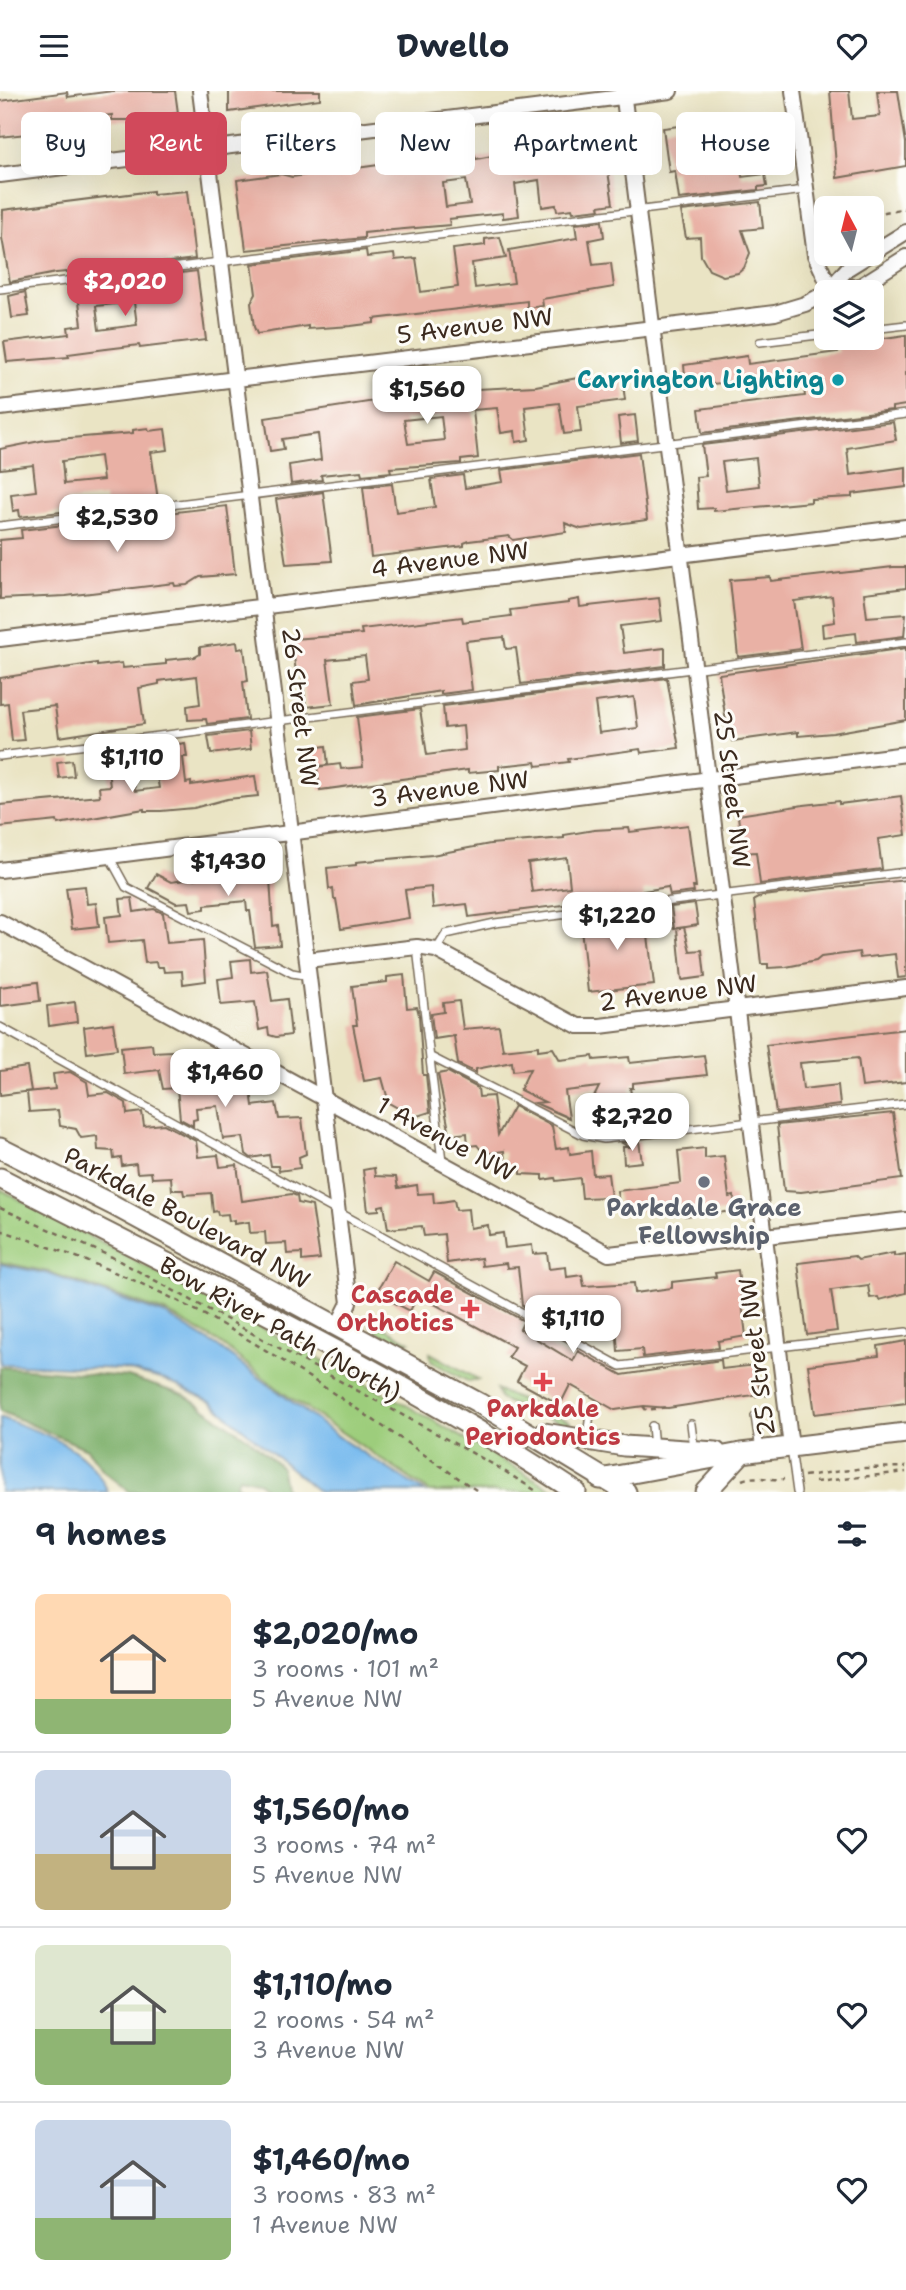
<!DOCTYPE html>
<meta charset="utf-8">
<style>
:root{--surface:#fff;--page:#f6f6f7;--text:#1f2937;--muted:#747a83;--line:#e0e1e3;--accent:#d1495b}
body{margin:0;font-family:"Shantell Sans",sans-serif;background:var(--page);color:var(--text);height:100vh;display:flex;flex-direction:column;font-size:26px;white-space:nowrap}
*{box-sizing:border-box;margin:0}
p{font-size:23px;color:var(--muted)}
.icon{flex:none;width:38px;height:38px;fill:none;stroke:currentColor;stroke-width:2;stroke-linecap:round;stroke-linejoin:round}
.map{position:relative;height:1401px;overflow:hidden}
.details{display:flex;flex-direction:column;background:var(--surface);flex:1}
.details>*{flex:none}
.guide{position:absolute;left:21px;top:21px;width:864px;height:63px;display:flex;gap:14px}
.needle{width:46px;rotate:353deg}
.fabs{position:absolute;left:814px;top:105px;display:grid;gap:14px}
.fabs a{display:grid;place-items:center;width:70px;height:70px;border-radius:10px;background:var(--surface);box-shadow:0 7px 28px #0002;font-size:35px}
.price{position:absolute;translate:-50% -60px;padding:0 16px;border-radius:14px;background:#fff;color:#222;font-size:23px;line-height:46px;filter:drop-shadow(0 2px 4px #0008)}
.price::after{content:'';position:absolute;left:50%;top:42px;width:21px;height:16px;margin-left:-10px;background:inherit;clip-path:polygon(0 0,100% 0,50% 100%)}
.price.selected{background:var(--accent);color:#fff}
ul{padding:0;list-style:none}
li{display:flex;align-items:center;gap:21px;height:175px;padding:0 35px}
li+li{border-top:2px solid var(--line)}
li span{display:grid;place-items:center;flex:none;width:196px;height:140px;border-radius:10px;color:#555}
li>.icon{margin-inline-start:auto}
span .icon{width:84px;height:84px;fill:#fffc;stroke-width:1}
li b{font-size:30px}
h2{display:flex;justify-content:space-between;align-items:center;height:84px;padding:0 35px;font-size:30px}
.tag{padding:0 24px;border-radius:10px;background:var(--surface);box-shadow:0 7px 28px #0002;font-size:24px;line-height:63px}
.tag.selected{background:var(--accent);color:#fff}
header{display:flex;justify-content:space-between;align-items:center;height:91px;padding:0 35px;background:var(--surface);font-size:32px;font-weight:700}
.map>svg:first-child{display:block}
.green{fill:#9dcd7c;stroke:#6c7c4d;stroke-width:2}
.forest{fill:#7eb06c;stroke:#5c6d45;stroke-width:2}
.water{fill:#79bbee;stroke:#5a7286;stroke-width:2}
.building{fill:#e9b1a5;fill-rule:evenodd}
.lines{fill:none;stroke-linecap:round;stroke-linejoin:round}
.lane-casing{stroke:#786b58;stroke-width:10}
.street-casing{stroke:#786b58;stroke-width:18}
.secondary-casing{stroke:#786b58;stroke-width:23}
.path{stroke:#786b58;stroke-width:2.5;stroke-dasharray:5 5;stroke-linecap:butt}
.lane{stroke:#fff;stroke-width:7}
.street{stroke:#fff;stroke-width:14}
.secondary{stroke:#fff;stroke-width:19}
.culture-dot{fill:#0f9aa8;stroke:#fdfcf7;stroke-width:2.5}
.worship-dot{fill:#6b7280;stroke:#fdfcf7;stroke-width:2.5}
.health-dot{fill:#e0444e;stroke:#fdfcf7;stroke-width:2.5}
.labels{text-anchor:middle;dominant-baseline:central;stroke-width:6;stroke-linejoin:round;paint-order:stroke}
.street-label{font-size:24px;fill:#3b2a1e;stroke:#fdfcf7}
.culture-label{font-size:24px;font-weight:bold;fill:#0d838f;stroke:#fdfcf7;text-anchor:end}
.worship-label{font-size:24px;font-weight:bold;fill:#5b616d;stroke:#fdfcf7}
.health-label{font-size:24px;font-weight:bold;fill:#be3a42;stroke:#fdfcf7;text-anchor:end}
</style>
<header><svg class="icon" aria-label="menu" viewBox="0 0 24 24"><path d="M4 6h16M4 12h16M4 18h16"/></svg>Dwello<svg class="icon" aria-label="heart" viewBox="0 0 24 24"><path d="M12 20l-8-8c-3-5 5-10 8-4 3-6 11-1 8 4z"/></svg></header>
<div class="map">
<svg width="906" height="1401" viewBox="0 0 906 1401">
<rect width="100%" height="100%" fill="#fdfcf7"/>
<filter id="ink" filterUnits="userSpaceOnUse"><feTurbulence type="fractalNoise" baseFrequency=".0143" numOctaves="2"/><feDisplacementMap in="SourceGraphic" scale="14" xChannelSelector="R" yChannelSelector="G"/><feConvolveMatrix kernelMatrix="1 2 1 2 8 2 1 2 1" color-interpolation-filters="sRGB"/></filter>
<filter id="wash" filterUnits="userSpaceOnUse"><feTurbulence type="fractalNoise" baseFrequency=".00686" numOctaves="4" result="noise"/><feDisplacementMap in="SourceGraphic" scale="28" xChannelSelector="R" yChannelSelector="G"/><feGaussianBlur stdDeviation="1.57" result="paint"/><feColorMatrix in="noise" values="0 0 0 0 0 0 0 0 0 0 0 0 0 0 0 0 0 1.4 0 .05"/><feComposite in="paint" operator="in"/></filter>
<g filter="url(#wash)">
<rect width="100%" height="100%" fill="#eae4c4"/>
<path class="green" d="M0,1098L401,1311L557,1401H430L282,1301L220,1252L167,1222L49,1181L0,1171Z
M372,1230L410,1251L401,1254L377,1241L369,1233Z
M430,1262L478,1288L469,1291L431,1270Z
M497,1299L570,1331L568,1335L509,1312L500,1308Z"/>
<path class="forest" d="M0,1276L128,1286L184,1304L248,1347L281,1376L286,1401H269L257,1390L239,1386L236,1394L247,1401H130L103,1379L87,1358L0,1320Z"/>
<path class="water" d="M0,1173L49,1183L166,1224L217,1255L346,1351L425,1401H319L211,1311L165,1289L122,1278L0,1273Z
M0,1326C45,1344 87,1353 108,1401H0Z"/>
<g id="blocks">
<path class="building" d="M113,0H175L178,22L129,29H112V24L74,29L71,38L0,46V10L67,1L68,6Z
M229,0H320V8L229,21Z
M830,0H849L852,28L880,25L877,0H898L906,52V75L837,87Z
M735,28L736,31L766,28L768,48L739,51V62L742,86L765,83L767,95L758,96V99L679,108L675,80L669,81L663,37Z
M602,41L613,113L599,115L600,118L573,121L572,118L557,120L556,114L542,116L539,89L515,93L519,125L503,127V122L449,128L450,134L393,139L364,142V147L246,159L237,89L281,83L292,86L465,62L475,64L476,68L549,54L548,48ZM466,89L470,113L446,116L443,92Z
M153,100V103L187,100L195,168L76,182V180L56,182L10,191L2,147L3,119Z
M760,111L763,137L742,139L750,162L744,177L738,182L723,185L709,179L701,165L700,146L686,147L681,120Z
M602,130L604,146L589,149L593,174L611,172L614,196L542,208L543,215L527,217V210L374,228V232L351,235L308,238V235L257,243L254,236L251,212L256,203L252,173L366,159L367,166L394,163L395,169L416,167L421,201L458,196L453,158L485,154V148L500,146L506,167L472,172L475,197L514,192L509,159L577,147L575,133Z
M197,180L206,249L140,257L139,254L106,258L68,263L69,266L7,271L4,251L69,243L68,236L82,234L77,195ZM134,211L137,234L99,239L96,215Z
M25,201L29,225L12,227L9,205Z
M906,244V314L892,316V319L702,342L699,318L805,305L802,283L686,296L684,274L747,265L748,273L838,261L836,254Z
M593,284V289L622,285L625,309L578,315L581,341L564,343L559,312L525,316L529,349L516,351L515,340L501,342L497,317L473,319L478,367L461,369V372L390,377L391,381L362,384L361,380L321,384L322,389L291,393L289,374L321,369L318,343L282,348L284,358L270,360L265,327L400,306L401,309L439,305V301L456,299L536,295ZM441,325L444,349L408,353L404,329Z
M635,324L638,350L621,352L618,326Z
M893,331L896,349L847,357L850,384L906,376V396L852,403V406L811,408V411L714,420V417L698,418L696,386L706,385L702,354ZM756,367L759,395L726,399L722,371Z
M148,337L149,340L165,338L168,359L151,361L158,409L106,416L105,406L67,410L69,420L20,426L19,419L13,420L11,403L36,400L33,374L0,378V358L45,349L133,342V339ZM100,365L103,389L64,393L62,370Z
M639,362L647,429L581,438L565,432L566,441L513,449L509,445L469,450L464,452V455L371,466L363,396L392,393L396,421L435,416L431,388L463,384L465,397L503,391L501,379Z
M323,401L332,470L286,473L276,408Z
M227,415L235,483L200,486L187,494L175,495L174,492L66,505L0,508V449L22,447L21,439Z
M893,476H906V497L864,502L867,526L906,523L904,545L857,551L856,542L823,546L822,533L835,531L832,505L794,510L801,558L738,566L730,489L770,486L771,490Z
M659,507L662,530L620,535L624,562L665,557V575L521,593L516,557L506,558L504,546L466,550L472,599L441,603V600L356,614L353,590L368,588L365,565L327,569L333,613L306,616L302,582H296L292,548L362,543L361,538L462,526L463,531L511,525L510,519L568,512V510L579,508L580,516Z
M237,551L238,558L244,557L248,590L243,591L247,628L207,633L206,628L188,629L187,615L200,613L197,585L159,590V593L139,597L144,633L59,646L55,615L20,619L24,649L12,650L8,612L0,613V587L97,572V575L122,572L123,577L166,573V569L195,566L200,563V556Z
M906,557V629L833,642L798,645V641L732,650L731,638H727L719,583Z
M667,587L679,657L641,662L640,658L568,668L569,671L537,675L536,671L499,675V679L468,682V679L320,699L317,676L340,673L341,678L363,676L357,626L420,618L427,664L465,659L463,635L445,637L443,615ZM634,606L638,637L599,642L595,611Z
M249,640L251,658L211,663L208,645Z
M185,652L187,666H183L186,692L191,691V694L255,685L258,705L227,708L194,717L161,720H144V718L58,733L57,730L0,736V714L100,705L99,696L110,695L107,670L119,669L118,662L130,660L135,700L159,697L157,686H163L160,656Z
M326,655L328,674L309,676L306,658Z
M72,669L74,685L59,687L57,671Z
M901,705L906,744L878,748L882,778L760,793L756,761L742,762L738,724L804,714L839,710V713Z
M688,734L696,796H693L694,801L670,804L668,796L643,800L644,807L579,815L578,812L469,826L467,813L433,817L431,796L405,799L409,827L341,838L336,808H334L333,797L329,798L327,777L356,774V771L432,764L490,753L564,747V744L594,739L629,737L630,741ZM567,767L570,796L532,801L528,772Z
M264,778L267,788H270L273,835L278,834L280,854L255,856L250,820H247L246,810L205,814V818L191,820L189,811L176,812L148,797L156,783L171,791Z
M906,789V886L898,887L895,863L860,867L859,861L821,866L816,870L786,876L768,877V873H761L754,809L762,805Z
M85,795L87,813L96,812L99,835L72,838L66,797Z
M132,807L134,821L154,818L163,822L167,852L203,849L206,890L183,893L182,880L164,881L163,876H157L156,871L145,872L142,849L108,852L105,826L122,824L120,808Z
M695,813L698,834L674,838L671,816Z
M645,820L654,894L588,901L580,828Z
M684,836L690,860L702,859L705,886L682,889L677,837Z
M250,868L251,881L267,879L272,910L287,908L291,944L276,946L269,944L268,937L259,939L255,911L221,914L218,888L233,886L231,870Z
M404,884L407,917L417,916L419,924L423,984H426L430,1021L414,1026L389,1012L382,987L364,990L353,934H357L352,895L387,891V886Z
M38,891L40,910L0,915V896Z
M459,910L463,938L499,935L503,959L538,955V959L553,957L560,969L593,965L594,969L629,966L630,972L704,964L707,984L633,992V997H630L637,1038L597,1041L581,1032L599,996L565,1000L569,1027L535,1012L545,1011L520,999L530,978L513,980L512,971L476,978V982L458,973L454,945L434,948L431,923L444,921L443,912Z
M75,911L77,931L49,935L47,915Z
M113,932L117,958L87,962L84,936Z
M906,938V991L862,996L858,967L800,972L803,998L838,994L840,1014L776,1022L766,954Z
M152,953L153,961L172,960L173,970L188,968L191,999L227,994V999H251L253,1015L276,1012L279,1028L302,1027L306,1063L299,1066L300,1077L279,1080L278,1075H271L269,1064L251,1067L246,1063L243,1046L223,1048L218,1015L196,1017L197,1028L193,1029V1035L180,1028L177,997L163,998L159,979L124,983L121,956Z
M27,976L31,1000L0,1004V980Z
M70,981L87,991L89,1004L108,1002L126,1012L127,1023L142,1021L144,1035L164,1033L196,1050L198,1066L218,1064L220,1076L237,1074L242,1110L292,1103L297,1105L298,1112L312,1115L320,1168L302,1170V1162L287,1163L286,1152L266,1153L265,1141L250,1142L249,1131L234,1133V1129L229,1130L228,1123L218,1124L217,1120L213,1121L211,1102L184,1104L183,1099H172L171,1086L152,1087L151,1081L137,1082L136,1073L122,1075L121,1067L114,1068L113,1060L98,1059L97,1045L81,1047L76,1038L60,1035L58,1019L29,1021L27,1001L55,998L53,983Z
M448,981L478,997L479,1006L493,1005L498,1044L514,1015L552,1035L556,1058L569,1056L570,1063L591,1060L593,1084L608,1083L611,1106L582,1107L580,1087L556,1090L555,1087L543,1089V1084L521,1083V1079L515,1080L505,1073L504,1060L484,1063L477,1054L468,1055L467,1042L450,1044L438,983Z
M893,1022L902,1088L801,1101L784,1100L777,1034Z
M639,1050L642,1071L624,1073L623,1056H629L622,1052Z
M705,1057V1067L724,1065L729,1106L734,1105L735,1120L685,1125L684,1114L620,1122L617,1100L681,1092L678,1060Z
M374,1077L375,1085L396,1086L398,1097L417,1094L418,1103L433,1102L434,1112L454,1109L456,1119L468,1118L470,1137L488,1134L489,1144L503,1142L505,1157L532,1154L533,1163L547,1162L549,1178L566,1176L567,1186L582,1184L584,1195L634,1192L635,1202L672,1197V1191L716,1186L715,1182L738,1179L746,1245L718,1250L719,1257L643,1266L642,1258L618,1260L616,1236L596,1239L595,1228L579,1230L578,1220L563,1221L562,1213L532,1216L530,1219L522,1214L518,1176L507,1177L506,1172L482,1175L481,1167L447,1172L444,1143L424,1145L422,1135L388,1138L384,1114L379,1115V1119L368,1120L363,1079Z
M894,1162V1165L906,1163V1202L879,1209L878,1206L870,1207L868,1194L831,1199L837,1240L807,1244L798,1172L854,1165L858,1169Z
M394,1170L429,1190L434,1181L436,1182L524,1230L520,1238L573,1270L578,1260L622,1284L721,1269L722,1278L756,1274L760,1303L668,1317L644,1315L615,1319L570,1294L562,1310L557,1312L517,1290L525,1275L508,1266L514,1256L418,1204L410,1220L376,1202Z
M906,1250V1312L815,1323L808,1274L879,1265L878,1255Z"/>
</g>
</g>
<g filter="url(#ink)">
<use href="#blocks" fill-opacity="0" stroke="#786b58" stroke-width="2"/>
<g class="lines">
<defs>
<path id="lane" d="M0,198L805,99
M872,238L906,234
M760,251L826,243
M0,435L906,323
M0,665L906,551
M109,765L126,796L292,882L309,885
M417,857L442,1070
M436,859L446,843L495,832L906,781
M0,936L620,1275L906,1241
M431,966L583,1044L604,1048L906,1013
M755,1325L760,1359
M691,1333L694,1357
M652,1335L654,1356
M587,1346L590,1323
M791,1357L797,1401"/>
<path id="street" d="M200,0L349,1212L337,1236
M623,0L791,1356
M793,0L815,164L831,199
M0,84L670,0
M831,199L860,195L906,166
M827,201L848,177L906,141
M0,317L775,222L805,213L826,202
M0,548L906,436
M0,779L906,663
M0,831L609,1163L906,1129
M307,869L417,856L436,859L578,935H600L906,897"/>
<path id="secondary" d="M0,1057L113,1114L479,1312L626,1401
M0,1087C193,1187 394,1280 576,1401
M544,1342L624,1355L716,1361
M600,1388L741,1362L906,1342
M706,1401L741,1363"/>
</defs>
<use href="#lane" class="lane-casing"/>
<use href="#street" class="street-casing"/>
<use href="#secondary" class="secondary-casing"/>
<path class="path" d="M874,123L906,117
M837,165L838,163
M0,1117L112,1166L496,1375L538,1401
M0,1139C60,1159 122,1182 178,1210C284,1264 381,1335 479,1401
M755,1305L768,1304
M643,1315L646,1319L668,1316
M804,1385L865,1377L906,1376
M742,1389C755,1383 770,1390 784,1388
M815,1391L906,1381"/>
<use href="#lane" class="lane"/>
<use href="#street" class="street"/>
<use href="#secondary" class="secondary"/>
</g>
</g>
<circle class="culture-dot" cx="838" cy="289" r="7"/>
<circle class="worship-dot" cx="704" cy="1091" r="7"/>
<g class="health-dot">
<path d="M466.5 1207.5h7v7h7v7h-7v7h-7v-7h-7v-7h7z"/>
<path d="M539.5 1280.5h7v7h7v7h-7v7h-7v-7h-7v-7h7z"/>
</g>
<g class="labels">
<g class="street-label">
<text transform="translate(475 235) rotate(-7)">5 Avenue NW</text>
<text transform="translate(450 469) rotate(-7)">4 Avenue NW</text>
<text transform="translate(300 616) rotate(83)">26 Street NW</text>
<text transform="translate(450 698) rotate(-7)">3 Avenue NW</text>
<text transform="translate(732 698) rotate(83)">25 Street NW</text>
<text transform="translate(678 902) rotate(-7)">2 Avenue NW</text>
<text transform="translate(446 1048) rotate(28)">1 Avenue NW</text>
<text transform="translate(187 1127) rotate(28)">Parkdale Boulevard NW</text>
<text transform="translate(280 1238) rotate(29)">Bow River Path (North)</text>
<text transform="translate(757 1266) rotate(-97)">25 Street NW</text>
</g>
<g class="culture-label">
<text x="824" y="289">Carrington Lighting</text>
</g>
<g class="worship-label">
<text x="704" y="1117">Parkdale Grace<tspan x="704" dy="28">Fellowship</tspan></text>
</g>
<g class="health-label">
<text x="454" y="1204">Cascade<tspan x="454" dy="28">Orthotics</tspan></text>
<text x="543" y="1318" text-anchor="middle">Parkdale<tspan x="543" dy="28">Periodontics</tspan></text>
</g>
</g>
</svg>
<div class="fabs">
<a><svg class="needle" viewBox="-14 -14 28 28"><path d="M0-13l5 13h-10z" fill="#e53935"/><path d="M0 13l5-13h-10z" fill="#747a83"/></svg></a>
<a><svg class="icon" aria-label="layers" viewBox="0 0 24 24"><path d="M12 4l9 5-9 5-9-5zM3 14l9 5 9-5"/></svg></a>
</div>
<b class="price selected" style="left:125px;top:227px">$2,020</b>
<b class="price" style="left:427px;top:335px">$1,560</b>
<b class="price" style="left:117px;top:463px">$2,530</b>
<b class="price" style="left:132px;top:703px">$1,110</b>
<b class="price" style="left:228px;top:807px">$1,430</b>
<b class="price" style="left:617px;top:861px">$1,220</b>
<b class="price" style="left:225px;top:1018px">$1,460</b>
<b class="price" style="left:632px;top:1062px">$2,720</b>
<b class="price" style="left:573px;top:1264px">$1,110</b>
<div class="guide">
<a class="tag">Buy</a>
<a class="tag selected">Rent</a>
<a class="tag">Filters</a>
<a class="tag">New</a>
<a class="tag">Apartment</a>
<a class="tag">House</a>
</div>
</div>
<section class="details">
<h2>9 homes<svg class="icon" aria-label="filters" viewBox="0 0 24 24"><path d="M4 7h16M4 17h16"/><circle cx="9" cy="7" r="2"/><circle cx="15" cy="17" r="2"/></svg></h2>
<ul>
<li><span style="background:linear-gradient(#ffd9b3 75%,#8fb573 0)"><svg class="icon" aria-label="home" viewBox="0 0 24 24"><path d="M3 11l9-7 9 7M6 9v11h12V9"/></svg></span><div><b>$2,020/mo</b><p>3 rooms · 101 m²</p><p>5 Avenue NW</p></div><svg class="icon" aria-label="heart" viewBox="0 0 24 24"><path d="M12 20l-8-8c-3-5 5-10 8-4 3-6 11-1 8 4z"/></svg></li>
<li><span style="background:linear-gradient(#c9d6e8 60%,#c2b280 0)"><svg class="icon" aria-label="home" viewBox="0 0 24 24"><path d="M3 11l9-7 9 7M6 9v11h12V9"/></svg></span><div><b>$1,560/mo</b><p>3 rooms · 74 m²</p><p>5 Avenue NW</p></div><svg class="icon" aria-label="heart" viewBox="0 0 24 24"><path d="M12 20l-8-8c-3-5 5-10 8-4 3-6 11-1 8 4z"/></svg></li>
<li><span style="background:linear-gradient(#dfe7d0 60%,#8fb573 0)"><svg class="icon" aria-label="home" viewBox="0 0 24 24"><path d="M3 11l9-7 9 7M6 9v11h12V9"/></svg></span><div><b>$1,110/mo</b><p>2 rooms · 54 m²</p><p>3 Avenue NW</p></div><svg class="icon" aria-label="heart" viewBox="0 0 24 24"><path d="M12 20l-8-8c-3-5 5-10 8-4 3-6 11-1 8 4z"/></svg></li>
<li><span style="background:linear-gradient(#c9d6e8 70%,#8fb573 0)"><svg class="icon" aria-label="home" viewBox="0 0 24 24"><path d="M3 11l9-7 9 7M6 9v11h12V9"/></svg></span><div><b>$1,460/mo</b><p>3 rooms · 83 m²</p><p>1 Avenue NW</p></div><svg class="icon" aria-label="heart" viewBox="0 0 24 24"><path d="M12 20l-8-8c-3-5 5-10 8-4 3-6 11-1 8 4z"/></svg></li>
</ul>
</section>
